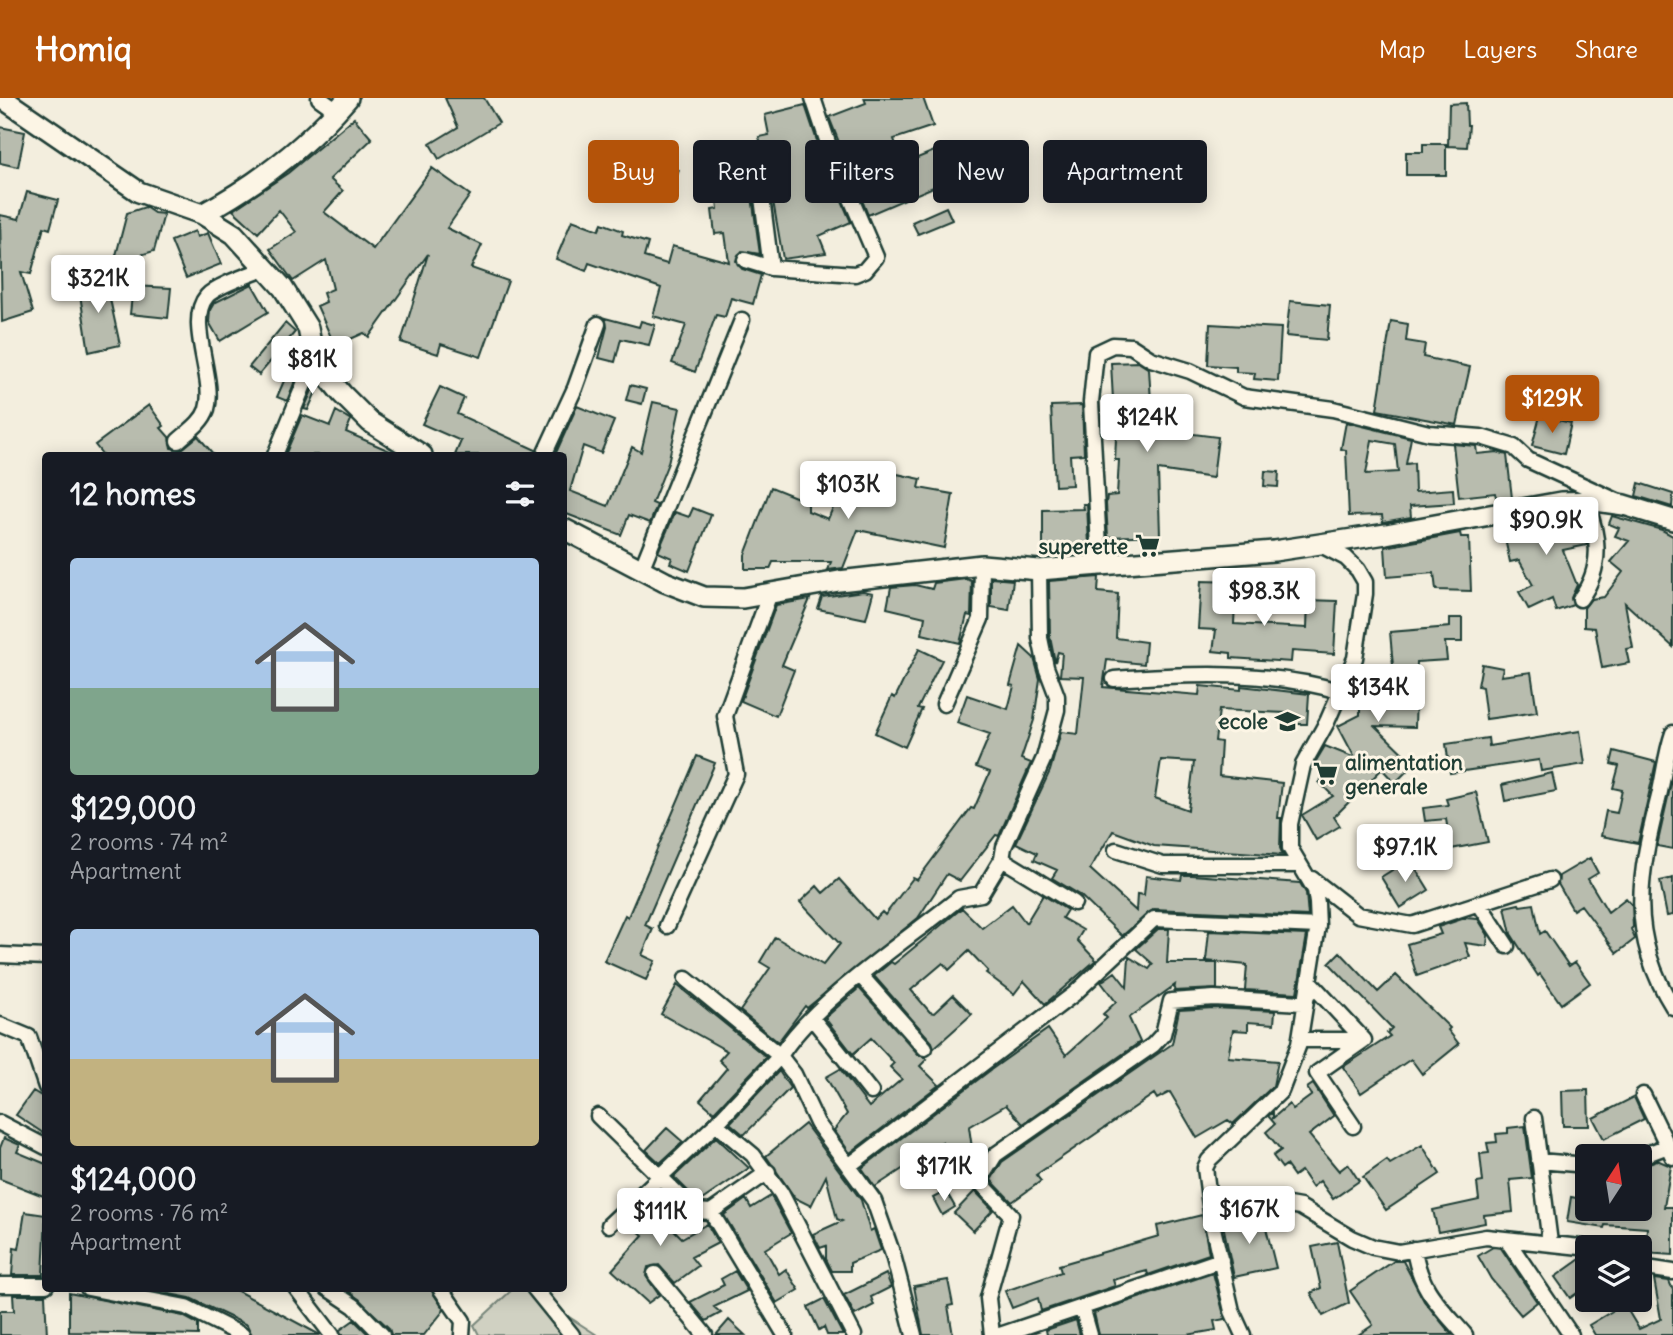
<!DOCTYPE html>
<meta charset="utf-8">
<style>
:root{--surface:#171b24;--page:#242831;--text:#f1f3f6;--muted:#9ea1a6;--accent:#b45309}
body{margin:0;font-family:Delius,sans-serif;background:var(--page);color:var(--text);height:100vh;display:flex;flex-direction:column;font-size:26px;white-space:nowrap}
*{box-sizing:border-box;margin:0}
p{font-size:23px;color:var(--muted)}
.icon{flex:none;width:38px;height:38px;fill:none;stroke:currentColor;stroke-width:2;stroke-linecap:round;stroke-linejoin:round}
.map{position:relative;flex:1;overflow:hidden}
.drawer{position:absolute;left:42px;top:354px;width:525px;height:840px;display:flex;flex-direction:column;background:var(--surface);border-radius:7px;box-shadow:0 4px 18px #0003}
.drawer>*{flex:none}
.guide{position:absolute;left:588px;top:42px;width:665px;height:63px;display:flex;gap:14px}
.needle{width:46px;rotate:12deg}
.fabs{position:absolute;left:1575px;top:1046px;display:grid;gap:14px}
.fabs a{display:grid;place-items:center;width:77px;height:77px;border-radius:7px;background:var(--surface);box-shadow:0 4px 18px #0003;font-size:35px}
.price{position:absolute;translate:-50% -60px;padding:0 16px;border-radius:7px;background:#fff;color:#222;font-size:23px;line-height:46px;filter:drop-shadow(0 2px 4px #0008)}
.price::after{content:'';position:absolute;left:50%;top:42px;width:21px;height:16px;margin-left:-10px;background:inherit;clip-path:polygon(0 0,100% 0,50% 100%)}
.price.selected{background:var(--accent);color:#fff}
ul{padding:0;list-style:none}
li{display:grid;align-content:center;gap:14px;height:371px;padding:0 28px}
li span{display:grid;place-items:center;height:217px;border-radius:7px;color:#555}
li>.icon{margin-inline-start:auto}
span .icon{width:126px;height:126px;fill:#fffc;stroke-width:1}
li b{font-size:30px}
h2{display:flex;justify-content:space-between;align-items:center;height:84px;padding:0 28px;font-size:30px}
.pill{padding:0 24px;border-radius:7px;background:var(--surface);box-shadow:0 4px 18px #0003;font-size:24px;line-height:63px}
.pill.selected{background:var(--accent);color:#fff}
header{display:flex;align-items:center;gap:42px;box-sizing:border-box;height:98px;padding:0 35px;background:var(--accent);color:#fff}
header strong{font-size:33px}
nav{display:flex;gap:38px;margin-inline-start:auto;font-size:24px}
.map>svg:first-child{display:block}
.green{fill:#d0d1c2;stroke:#78877b;stroke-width:2}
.building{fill:#b8bcae;stroke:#1f3d34;stroke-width:2;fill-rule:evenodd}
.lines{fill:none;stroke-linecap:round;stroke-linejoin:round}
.street-casing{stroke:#1f3d34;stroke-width:19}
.secondary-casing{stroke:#1f3d34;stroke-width:24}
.street{stroke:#fcf5e5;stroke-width:14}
.secondary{stroke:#fcf5e5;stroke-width:19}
.labels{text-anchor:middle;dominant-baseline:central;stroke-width:6;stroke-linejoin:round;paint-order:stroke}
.poi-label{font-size:21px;font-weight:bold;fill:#1f3d34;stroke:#fcf5e5;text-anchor:end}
</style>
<header>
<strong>Homiq</strong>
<nav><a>Map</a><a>Layers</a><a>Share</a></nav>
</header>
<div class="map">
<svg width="1673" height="1237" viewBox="0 0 1673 1237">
<rect width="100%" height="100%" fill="#f3eede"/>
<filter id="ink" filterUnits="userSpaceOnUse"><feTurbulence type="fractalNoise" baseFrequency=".0143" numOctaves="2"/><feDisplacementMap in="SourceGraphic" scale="14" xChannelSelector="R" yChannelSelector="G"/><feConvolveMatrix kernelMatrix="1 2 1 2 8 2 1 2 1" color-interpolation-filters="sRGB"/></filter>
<g filter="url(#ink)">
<path class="green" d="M514,1190H524L597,1237H479L474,1227Z"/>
<path class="building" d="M445,0H484L499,25L439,61L430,46L458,29Z
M864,0H923L933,28L894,41L903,66L944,49L957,79L868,117L829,19L866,5Z
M1466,5L1467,27H1469L1467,49L1448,48L1449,6Z
M805,7L822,58L851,124L819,138L826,155L783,161L768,74L762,67L753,69L749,77L760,156L742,153L736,163L742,171L761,177L753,206L731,200L725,219L716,217L695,274L672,265L686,227L653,218L661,190L589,165L586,173L556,161L572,122L599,132L602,125L623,133L622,137L648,145L644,159L667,166L672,148L729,164L725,135L715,136L712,112L718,111L715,83L726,82L722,61L763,53L759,39L769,37L765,17Z
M354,20L372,41L330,81L343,93L324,114L373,151L432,70L470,97L447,130L482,147L471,170L508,183L481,259L441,246L438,256L401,244L428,156L369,239L364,235L335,248L317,208L326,204L323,195L333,191L326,162L293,183L270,151L296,134L279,112L258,135L233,112L288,75Z
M0,29L25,34L18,69L0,65Z
M1423,46H1446V77H1406V54H1423Z
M642,58L679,72L667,104L630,90Z
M27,94L58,102L50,131L44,129L31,176L21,174L33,214L2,224L0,117L19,121Z
M145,109L154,115L164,116L154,153L114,165L127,115Z
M946,109L952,122L918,136L912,124Z
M195,133L197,139L208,135L221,166L186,180L171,143Z
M105,178L120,247L89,254L78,184Z
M252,186L268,214L220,243L209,224L210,212L214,205Z
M133,188L171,190L168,220L130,216Z
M1290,203L1330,207L1327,242L1286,238Z
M605,220L639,229L641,223L655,227L649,247L621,241L615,264L599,260L607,229Z
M1391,223L1408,226L1406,243L1425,246L1423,259L1470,269L1457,327L1377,312Z
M285,225L295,234L259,277L249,269Z
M1210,226L1281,230L1278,283L1254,281L1255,275L1236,274V269L1208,267Z
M296,255L301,257L302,265L287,303L277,299Z
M1138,264L1149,271L1151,303H1155L1154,331L1218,339L1213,380L1158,372L1160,437L1108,439L1106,406L1107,398L1117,397L1119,362H1115L1117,319L1110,318L1111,302H1113L1111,265Z
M316,283L319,287L308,312L304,311Z
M1570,284L1596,289L1589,322L1563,318Z
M630,287L646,291L642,306L626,302Z
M440,289L464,300L457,316L536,352L534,357H455L461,343L422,326Z
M653,304L680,310L668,365L652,405L657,407L650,425L629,417L621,437L564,415V357H555L577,308L614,323L601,355L583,348L570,393L608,408L632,349L641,354Z
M149,307L164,328L161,330L169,339L171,350L181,352L198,338L214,357H103L95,347Z
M1082,307L1084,356L1070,357L1072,387L1055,388L1051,308Z
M336,313L351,322L346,334L399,357H285L302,317L330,328Z
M1540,318L1571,325L1564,356L1532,348Z
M1346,324L1411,340L1406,366L1414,365L1415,394L1453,391L1454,405L1410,408L1411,419L1383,424L1382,417L1349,418L1346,352L1341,351ZM1372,342L1395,346L1398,374L1366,376Z
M1453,346L1476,348L1477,356L1497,354L1507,357L1512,400L1497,403L1495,395L1459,399Z
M858,370L894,385L897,376L921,381L919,390L953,396L944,450L858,432L843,470L828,472L831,464H773L770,471H745V457L771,389L808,404V413L828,421L846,380L853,382Z
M1265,373L1279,374L1278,389L1264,388Z
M1639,385L1673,396L1672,409L1636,398Z
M1083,406H1087L1089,447H1043V412L1084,411Z
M693,410L711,417L689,473L670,465L672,460L658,454L675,414L689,419Z
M1562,416H1580L1586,442L1587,447L1563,452L1577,487L1571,500L1573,507L1556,513L1552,501L1529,512L1519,494L1533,487L1519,462L1510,464L1502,427Z
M1612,418L1662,432L1673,438V549L1625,505L1633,550L1626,551L1629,565L1602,570L1595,530L1584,529V510L1591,501L1604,499L1623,474L1611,464L1629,443L1615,438L1619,430L1609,426Z
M1460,435L1461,439H1469L1471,493L1436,492L1434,475L1387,479L1385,449Z
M1099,479L1098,494L1118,496L1116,540L1146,544L1144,566L1107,562L1103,589L1199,597L1200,588L1241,592V588L1309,596L1307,626H1284L1286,615L1219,612L1215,643L1221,644L1219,678L1282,685L1278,720H1281L1280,750L1283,757L1154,748L1113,733L1090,771L1136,813L1137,796L1144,797L1146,778L1181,782L1182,777H1192L1300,785L1306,795L1308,818L1154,811L1122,838L1080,797L1052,780L1057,772L1034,762L1037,755L1016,745L1050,673L1061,634L1078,636L1084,579L1060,578L1062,555L1058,554L1055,564L1050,539L1049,483ZM1161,662L1194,664L1188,712L1155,700Z
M991,480L1013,482L1009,512L991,509Z
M966,481L972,483L971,518L967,517L960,545L922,536L925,519L887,510L891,489L915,487L932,491L934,485Z
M1201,483L1236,484L1234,526L1307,530L1308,502L1337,503L1334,556L1292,553L1291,564L1231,560V555L1213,553L1216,532L1198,531Z
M863,493L873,495L866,521L818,511L822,499Z
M810,501L782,567L794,572L776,618L741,603L776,507Z
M1450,520H1462V544H1445L1447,562L1417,564L1415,629L1375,628L1414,666L1395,685L1382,671L1334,719L1340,728L1316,742L1302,717L1333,698L1319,684L1328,674L1313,668L1325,648L1355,660L1338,628L1360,617V579H1394L1390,534L1450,529Z
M1021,548L1034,560L1040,581L1034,622L1021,661L1031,665L999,738L996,737L960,783L947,776L918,820L807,910L805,908L778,944L740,913L770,870L760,864L775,839L823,867L840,846L800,804L817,788L823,795L839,781L875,821L882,814L885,817L913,780L917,782L971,710L974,711L990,674L976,669L990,636L957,625L967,597L1008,611L1014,588L1010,587Z
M919,551L942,562L918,610L922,611L905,649L875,635L892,598L895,600Z
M1482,566L1503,570L1501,578L1531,574L1537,614L1486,621L1482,589L1478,588Z
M1580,633L1585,666L1541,673L1539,662L1450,675L1446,646L1488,640L1489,648Z
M1614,653L1656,664L1638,745L1601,738L1606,713L1617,715L1622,692L1613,690L1619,668L1611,666Z
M697,658L715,665L645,827L653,831L642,857L655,863L646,882L604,863L625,817L628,819Z
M1552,675L1556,693L1505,703L1502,687Z
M1673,677V751L1657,748Z
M1476,694L1488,744L1451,751L1446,721L1425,723L1423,710L1448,707L1446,701Z
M1590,760L1598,775L1588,781L1608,814L1626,800L1632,807L1633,829L1631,831L1635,841L1617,855L1581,807L1573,812L1558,786L1559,778Z
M1410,761L1429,792L1400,810L1381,779Z
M1673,780V817L1667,818L1660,783Z
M1043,797L1067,812L1062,820L1083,832L1077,842L1096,862L1045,906L1024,883L1014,896L986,875L988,873L969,853L949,872L943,865L911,892L930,914L934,915L953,897L972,916L934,950L932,944L874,878L891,864L894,866L962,810L982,830L1012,807L1026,825Z
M1519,806L1520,808L1534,806L1540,836L1545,833L1569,868L1575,864L1590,885L1561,906L1540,876L1538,878L1511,836L1505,809Z
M1465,820L1478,821L1488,837L1487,848L1465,845L1470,859L1417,878L1407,846L1441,836L1438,829Z
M1158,831H1169L1167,865H1217V891L1174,893L1175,887L1129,920L1140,944L1023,1026L1006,1007L969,1029L975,1071L973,1075L947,1079L942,1045L875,1089L862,1070L992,971L1048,931L1066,957L1107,920L1103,916L1116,904L1101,884L1115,874L1127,889L1129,859L1149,871L1153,866L1136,851Z
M1209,833L1307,837L1297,895L1245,892L1247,867L1206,863Z
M1340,854L1378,894L1396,877L1450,930L1448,932L1459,946L1422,976L1411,961L1361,995L1343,969L1390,938L1387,935L1392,930L1329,865Z
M677,887L766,959L714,1014L700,1002L727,970L719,962L727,953L661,916Z
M859,890L918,956L927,961L920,968L939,987L850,1055L834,1032L847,1016L826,979L840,971L869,1009L902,981L890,969L894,965L871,940L853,956L825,920Z
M1214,910L1275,913L1274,926L1248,924V933L1233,932L1228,959L1278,963L1273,988L1233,1026L1228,1022L1197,1040L1170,994L1157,1001L1154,996L1036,1077L1041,1083L1012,1104L991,1082L1002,1064L1172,946L1179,912Z
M779,973L790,990L744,1037L730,1025Z
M1313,986L1334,1018L1309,1037L1339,1073L1348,1066L1359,1083L1333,1101L1320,1083L1312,1089L1301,1073L1294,1078L1286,1067L1282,1070L1273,1058L1281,1052L1266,1034L1275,1026L1268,1018L1273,1014V1020L1289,1006L1293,1011L1312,997L1307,990Z
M1588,992L1589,1028H1563L1562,993Z
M33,993L46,1001V1037L16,1017Z
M1634,999L1644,1021L1604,1041L1593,1020Z
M805,1026L861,1102L870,1133L874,1131L881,1152L850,1165V1173H832L826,1161V1148L820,1150L813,1136L842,1123L837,1121L826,1078L811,1108L795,1100L766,1058Z
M1525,1028L1532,1080L1510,1082L1513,1114L1484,1117L1485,1125L1438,1134L1433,1112L1479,1102L1477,1085L1483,1084L1480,1056L1489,1055L1487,1045L1497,1044L1496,1036L1508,1035V1030Z
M667,1030L683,1044L660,1065L646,1052Z
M716,1039L749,1070L699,1104L674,1079Z
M4,1040L20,1047L17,1054L46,1066V1099L0,1081V1050Z
M1422,1047L1440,1076L1386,1112L1363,1079L1387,1062L1390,1066Z
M1657,1062L1671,1068L1664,1109H1673V1157L1645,1155L1647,1130L1605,1127L1604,1130L1567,1124L1571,1099L1587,1102V1111H1640L1641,1068Z
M660,1092L673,1105L661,1119L682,1140L707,1126L718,1145L691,1159L698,1168L675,1185L659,1167L648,1169L646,1178L659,1197L648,1205L612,1172L643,1137L627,1124Z
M946,1093L955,1109L942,1117L933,1100Z
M975,1093L993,1112L973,1133L954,1115Z
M771,1098L791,1135L765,1151L779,1176L786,1171L799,1192L777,1205L724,1117L746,1101L751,1110Z
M25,1114L46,1117L43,1177H12L14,1150L19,1151Z
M1202,1117L1209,1156L1148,1177L1147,1173L1113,1182L1115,1188L1041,1213L1038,1200L1012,1210L1005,1193L1061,1174L1059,1167L1159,1138L1157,1128Z
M1263,1118L1276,1170L1234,1179L1222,1122Z
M1337,1144L1349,1205L1323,1218L1311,1195L1321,1190L1312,1149Z
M1493,1149L1501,1150L1537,1204L1521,1217L1491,1181L1478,1158Z
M1583,1159H1587V1188L1570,1200L1555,1179Z
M1394,1163H1403L1424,1203L1452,1237H1358L1373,1227L1350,1193Z
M735,1173L747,1193L714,1209L721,1215L706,1223L690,1204L724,1187L721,1181Z
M1213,1175L1225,1221L1214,1223L1216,1232L1187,1237H1099L1094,1215Z
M886,1176L891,1189L871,1199L874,1207L855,1217L844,1197Z
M1654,1181L1669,1183L1673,1192V1237H1595L1589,1227L1624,1206L1639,1231L1661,1221Z
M948,1182L953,1207L948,1208L953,1237H923L914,1188Z
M139,1190H232L320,1237H252L247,1227L190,1200Z
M346,1190H430L444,1212L424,1237H391L389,1230Z
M69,1195L183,1218L198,1226V1237L69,1234Z
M13,1197H45L47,1237H0V1213H14Z
M824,1201L843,1237H827L824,1229L819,1232L808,1209Z
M354,1222L369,1237H341L340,1232Z
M729,1222L745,1237H716Z
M1076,1222L1080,1237H1047L1046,1232Z"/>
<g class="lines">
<defs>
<path id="street" d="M319,0L337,13
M759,76L771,170
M745,162L771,170L855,176L865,172L876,159L831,54L813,0
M178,343C189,333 202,325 207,311C216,280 185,223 207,198C217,187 252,176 267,170
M275,357L314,262
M544,357L575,290L598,226
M1100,467L1091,304L1096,255L1113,247L1131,248L1151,261L1190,273L1244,299L1333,311L1429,335L1481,339L1514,349L1528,362L1617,403
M641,472L742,222
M1580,501C1603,470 1600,437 1585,403
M1114,581C1188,576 1271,572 1342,594
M944,606L981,521L982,467
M1673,635C1666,655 1664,677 1659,698C1639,777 1627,836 1673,909
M1116,752L1163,767H1299
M1002,761L1074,805
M1312,781L1358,817L1412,827L1550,782
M1480,807L1507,848
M667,828L736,676L725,618L770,495
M0,857L46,859
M861,878L925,950
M812,920L871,994
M0,927L29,939L46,989
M1300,942H1364L1309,883
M1643,997L1673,1059
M598,1018L695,1113L711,1114L785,1237
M1534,1020L1550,1145
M0,1025L46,1049
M716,1026L753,1057L781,1095L854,1237
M1353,1028L1317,975L1364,942
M1639,1059L1668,1048
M1539,1063L1587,1067
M850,1067L1074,896L1154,821L1318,828
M1210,1105L1225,1113L1283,1106L1300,1109L1352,1140L1373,1149L1399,1154L1486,1139L1590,1150
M711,1114L768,1074
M609,1127L716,1026L780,958L686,881
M1507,1142L1571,1237
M1414,1151C1420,1192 1439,1207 1465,1237
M1640,1169L1673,1174
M655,1176L705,1237
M0,1187H46
M88,1190L186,1209L242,1237
M296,1190L332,1237
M327,1190L354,1208L382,1237
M440,1190L463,1223L462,1237
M534,1190L572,1237
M1082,1209L1090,1237
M914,1237L893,1157L874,1103L817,1025L794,976L780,958C815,902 906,843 959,800L981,796L1002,761L1004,749L1044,660L1057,612V598L1046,569L1040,540L1039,472
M992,1237L988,1200L1011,1117L979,1083L995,1057L1153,947L1163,936L1171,903L1214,900L1302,905L1307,899
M1000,1237L1221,1162
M1243,1237L1232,1213L1213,1130L1205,1070L1209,1062L1281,993L1299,946L1318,828L1317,805L1315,792L1290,750V726L1303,667L1327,624L1355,560L1365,496V484L1358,472L1346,460L1321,447"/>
<path id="secondary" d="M2,0L139,94L202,116L234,136L283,190L308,230L314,262L342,296L370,324L422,357
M202,116C258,86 306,49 348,0
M564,431L665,484L704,499L743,500L839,483L982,467L1039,472L1274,453L1386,436L1561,404L1596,403L1624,407L1673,422"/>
</defs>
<use href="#street" class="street-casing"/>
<use href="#secondary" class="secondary-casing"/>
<use href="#street" class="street"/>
<use href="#secondary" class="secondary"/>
</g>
</g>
<defs>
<symbol id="supermarket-bare" viewBox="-9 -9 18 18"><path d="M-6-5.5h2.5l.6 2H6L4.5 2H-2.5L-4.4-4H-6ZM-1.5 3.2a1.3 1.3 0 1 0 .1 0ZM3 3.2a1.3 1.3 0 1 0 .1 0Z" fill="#1f3d34" stroke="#fcf5e5" stroke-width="2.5" paint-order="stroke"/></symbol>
<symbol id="school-bare" viewBox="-9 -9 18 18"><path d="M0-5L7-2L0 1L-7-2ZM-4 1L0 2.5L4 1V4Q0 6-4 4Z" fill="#1f3d34" stroke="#fcf5e5" stroke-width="2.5" paint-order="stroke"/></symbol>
</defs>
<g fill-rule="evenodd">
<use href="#supermarket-bare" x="1130" y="430" width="35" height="35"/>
<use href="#school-bare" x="1270" y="606" width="35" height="35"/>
<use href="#supermarket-bare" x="1308" y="658" width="35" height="35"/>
</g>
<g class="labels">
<g class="poi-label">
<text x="1128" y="448">superette</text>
<text x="1268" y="623">ecole</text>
<text x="1345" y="664" text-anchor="start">alimentation<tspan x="1345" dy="24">generale</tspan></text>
</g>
</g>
</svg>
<div class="fabs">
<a><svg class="needle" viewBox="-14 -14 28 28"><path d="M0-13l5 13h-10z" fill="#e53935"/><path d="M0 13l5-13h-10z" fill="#9ea1a6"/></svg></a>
<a><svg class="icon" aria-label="layers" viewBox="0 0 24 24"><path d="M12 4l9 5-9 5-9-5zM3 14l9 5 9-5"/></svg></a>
</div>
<b class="price" style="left:98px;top:217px">$321K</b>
<b class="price" style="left:312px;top:298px">$81K</b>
<b class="price selected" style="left:1552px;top:337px">$129K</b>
<b class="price" style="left:1147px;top:356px">$124K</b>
<b class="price" style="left:848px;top:423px">$103K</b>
<b class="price" style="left:1546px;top:459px">$90.9K</b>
<b class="price" style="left:1264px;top:530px">$98.3K</b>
<b class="price" style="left:1378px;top:626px">$134K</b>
<b class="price" style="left:1405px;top:786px">$97.1K</b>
<b class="price" style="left:944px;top:1105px">$171K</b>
<b class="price" style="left:1249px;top:1148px">$167K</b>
<b class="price" style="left:660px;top:1150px">$111K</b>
<div class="guide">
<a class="pill selected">Buy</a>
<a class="pill">Rent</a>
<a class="pill">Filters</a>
<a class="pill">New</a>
<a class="pill">Apartment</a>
</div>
<section class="drawer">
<h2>12 homes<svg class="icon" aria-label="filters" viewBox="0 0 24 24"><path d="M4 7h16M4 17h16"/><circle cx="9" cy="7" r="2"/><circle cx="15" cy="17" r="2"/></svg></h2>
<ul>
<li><span style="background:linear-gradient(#a9c7e8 60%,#7fa58c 0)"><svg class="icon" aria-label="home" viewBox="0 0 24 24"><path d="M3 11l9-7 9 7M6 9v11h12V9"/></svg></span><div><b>$129,000</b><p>2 rooms · 74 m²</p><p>Apartment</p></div></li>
<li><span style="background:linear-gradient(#a9c7e8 60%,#c2b280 0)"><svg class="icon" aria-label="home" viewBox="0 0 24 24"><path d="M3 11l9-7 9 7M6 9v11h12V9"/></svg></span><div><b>$124,000</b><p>2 rooms · 76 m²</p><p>Apartment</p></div></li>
</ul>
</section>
</div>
